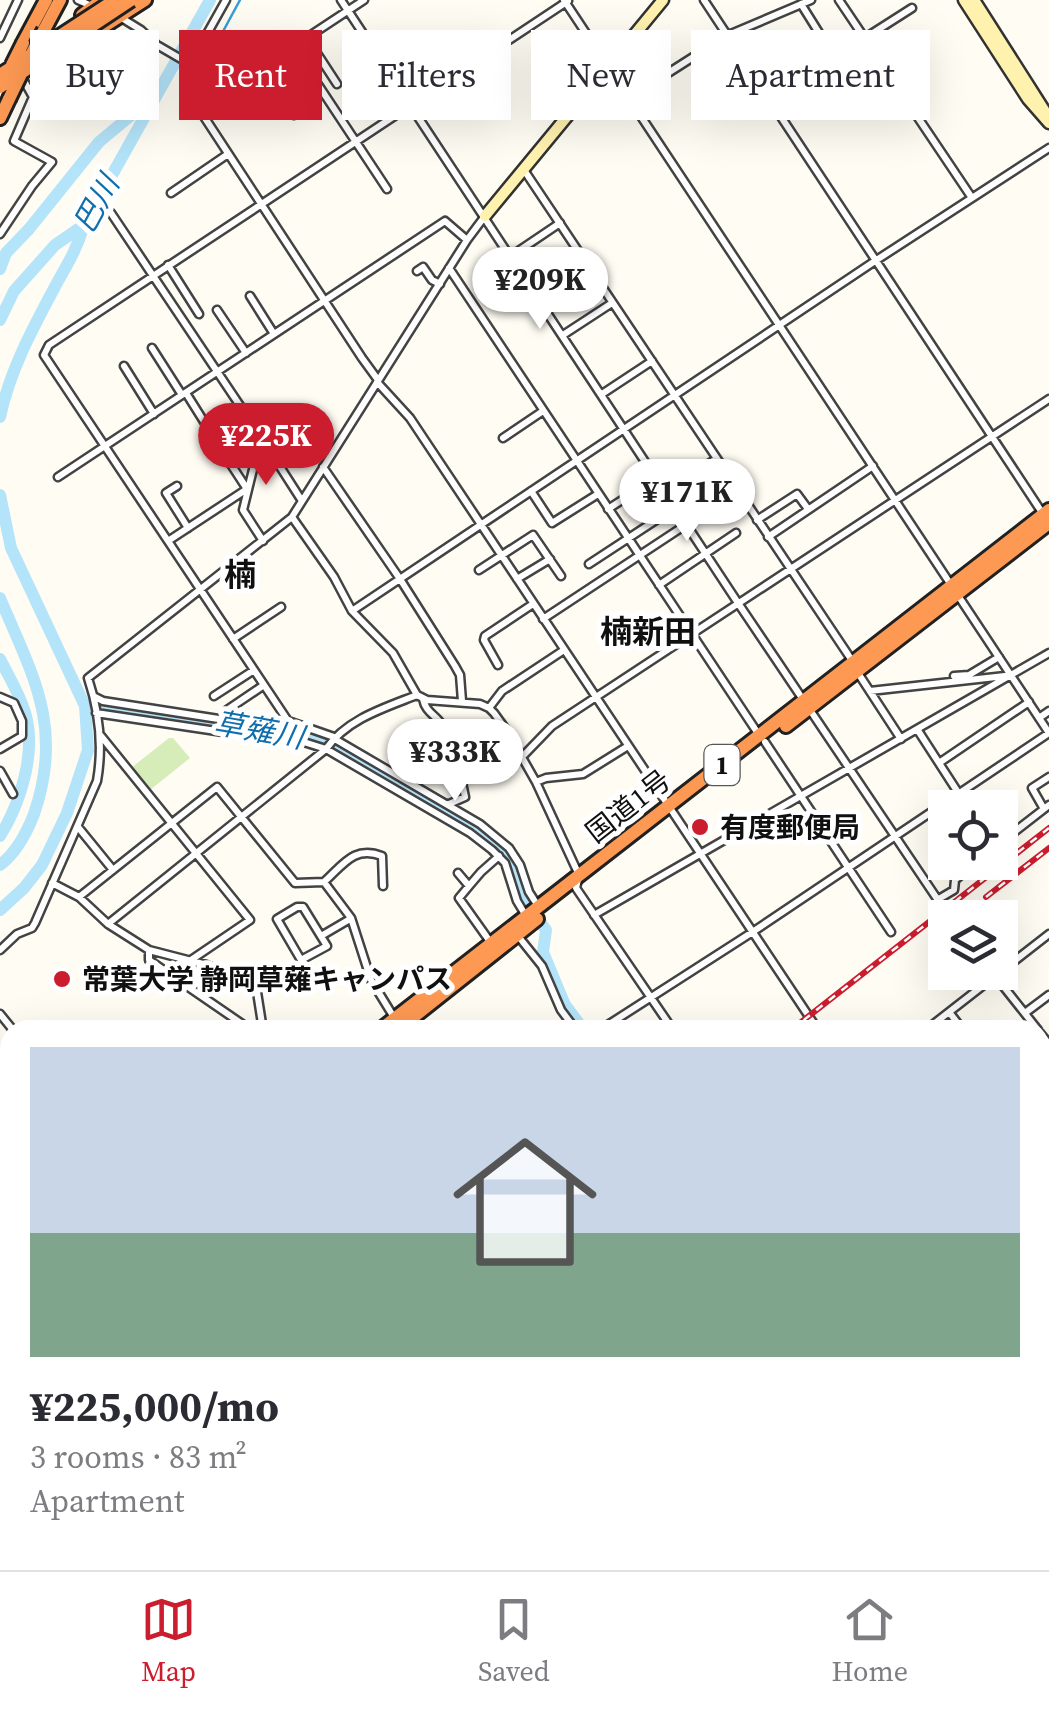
<!DOCTYPE html>
<meta charset="utf-8">
<style>
:root{--surface:#fff;--page:#f7f7f7;--text:#2b2b33;--muted:#7c7c81;--line:#e1e1e2;--accent:#cc1d2e}
body{margin:0;font-family:"Source Serif 4","Noto Sans JP",serif;background:var(--page);color:var(--text);height:100vh;display:flex;flex-direction:column;font-size:38px;white-space:nowrap}
*{box-sizing:border-box;margin:0}
p{font-size:32px;color:var(--muted)}
.icon{flex:none;width:55px;height:55px;fill:none;stroke:currentColor;stroke-width:2;stroke-linecap:round;stroke-linejoin:round}
.map{position:relative;flex:1;overflow:hidden}
.details{position:absolute;left:0px;top:1020px;width:1050px;height:550px;display:flex;flex-direction:column;background:var(--surface);border-radius:30px 30px 0 0;box-shadow:0 10px 40px #0002}
.details>*{flex:none}
.top-card{position:absolute;left:30px;top:30px;width:990px;height:90px;display:flex;gap:20px}
.controls{position:absolute;left:928px;top:790px;display:grid;gap:20px}
.controls a{display:grid;place-items:center;width:90px;height:90px;border-radius:0px;background:var(--surface);box-shadow:0 10px 40px #0002;font-size:50px}
.price{position:absolute;translate:-50% -85px;padding:0 22px;border-radius:35px;background:#fff;color:#222;font-size:32px;line-height:65px;filter:drop-shadow(0 2px 5px #0008)}
.price::after{content:'';position:absolute;left:50%;top:60px;width:30px;height:22px;margin-left:-15px;background:inherit;clip-path:polygon(0 0,100% 0,50% 100%)}
.price.on{background:var(--accent);color:#fff}
ul{padding:0;list-style:none}
li{display:grid;align-content:center;gap:20px;height:530px;padding:0 30px}
li span{display:grid;place-items:center;height:310px;border-radius:0px;color:#555}
li>.icon{margin-inline-start:auto}
span .icon{width:180px;height:180px;fill:#fffc;stroke-width:1}
li b{font-size:42px}
.chip{padding:0 35px;border-radius:0px;background:var(--surface);box-shadow:0 10px 40px #0002;font-size:35px;line-height:90px}
.chip.on{background:var(--accent);color:#fff}
.tab-bar{display:flex;justify-content:space-around;align-items:center;height:140px;border-top:2px solid var(--line);background:var(--surface);font-size:28px;color:var(--muted)}
.tab-bar a{display:grid;justify-items:center;gap:5px}
.tab-bar .on{color:var(--accent)}
.map>svg:first-child{display:block}
.green{fill:#d7edb9}
.lines{fill:none;stroke-linecap:round;stroke-linejoin:round}
.stream{stroke:#369ed7;stroke-width:2.5}
.river{stroke:#b4e4fa;stroke-width:12}
.street-casing{stroke:#434343;stroke-width:11}
.secondary-casing{stroke:#323232;stroke-width:15}
.highway-casing{stroke:#212121;stroke-width:18}
.street{stroke:#fff;stroke-width:6}
.secondary{stroke:#fff2af;stroke-width:10}
.highway{stroke:#fd9953;stroke-width:12}
.rail-casing{stroke:#cc1d2e;stroke-width:6}
.rail{stroke:#fff;stroke-width:2.5;stroke-dasharray:8;stroke-linecap:butt}
.highway-bridge-casing{stroke:#212121;stroke-width:18;stroke-linecap:butt}
.highway-bridge{stroke:#fd9953;stroke-width:12}
.poi-dot{fill:#cc1d2e;stroke:#fff;stroke-width:4}
.labels{text-anchor:middle;dominant-baseline:central;stroke-width:10;stroke-linejoin:round;paint-order:stroke}
.shield{fill:#fff;stroke:#585858;stroke-width:2.5}
.shield-label{font-size:25px;font-weight:bold;fill:#101010}
.street-label{font-size:28px;fill:#101010;stroke:#fff}
.poi-label{font-size:28px;font-weight:bold;fill:#101010;stroke:#fff;text-anchor:start}
.water-label{font-size:30px;font-style:italic;fill:#0f6fad;stroke:#fff}
.quarter-label{font-size:32px;font-weight:bold;fill:#101010;stroke:#fff}
</style>
<div class="map">
<svg width="1049" height="1570" viewBox="0 0 1049 1570">
<rect width="100%" height="100%" fill="#fffcf4"/>
<path class="green" d="M169,738H173L190,758L150,790L131,768Z"/>
<g class="lines">
<path class="stream" d="M182,53L206,63L240,0
M784,326L990,190
M738,356L778,330"/>
<path class="river" d="M0,269L6,253L29,229L99,142L153,97
M0,320L14,291L55,245L84,225
M0,417C10,369 35,324 58,281C69,262 78,246 84,225L210,0
M0,495L11,548L85,706L88,750L67,813L42,865L24,888L0,910
M0,598C33,676 64,727 34,814C27,832 16,853 0,865
M0,659C9,677 21,696 26,716C36,754 20,804 0,836
M85,706L157,712L221,727L286,729L322,740L473,827L502,850L514,868L527,904L546,930L543,952L565,1005L584,1030
M973,1560L988,1570"/>
<defs>
<path id="street" d="M78,0L94,7
M341,0L738,603L950,918
M564,0L1049,733L751,933L600,1030
M704,0L1043,514
M839,0L972,198
M801,4L846,76
M120,17L141,30L157,45L188,63L190,78L186,87L199,109L362,358L378,380
M0,38L18,0
M307,38L337,84
M865,38L912,8
M189,66L226,0
M263,67L294,115
M313,77L387,189
M629,98L726,36L811,0
M199,109L364,0
M524,170L853,662
M171,193L228,154
M111,213L261,437L302,501
M0,234L32,186L52,162L14,141L33,97L23,79
M511,256L560,223
M168,265L199,314
M449,268L759,735
M417,271L423,267L432,280L440,284
M250,296L274,334
M217,310L246,353
M563,335L612,303
M152,348L182,395
M124,366L154,414
M377,382L410,418L818,1030
M186,393L213,436
M602,394L652,361
M261,437L243,510L263,541
M503,438L543,411
M323,467L400,579L455,666L460,675L462,701
M58,477L445,221L467,240
M177,486L166,493L188,528
M531,491L552,523L598,494
M666,492L716,459
M608,509L656,478
M292,517L334,577L352,611L393,653L417,695L427,700L480,704L489,708L494,713L507,731L536,782L579,875L576,888L673,1030
M757,520L797,494L808,509
M768,537L873,466
M168,541L247,489L221,449
M589,564L676,507
M479,570L533,535L561,576
M517,579L550,559
M659,585L736,533
M352,611L875,261L1049,148
M543,619L687,524
M233,639L281,607
M498,665L484,640L485,636L533,604
M858,673L901,739
M954,676L969,675L999,657
M870,691L1005,676
M214,696L254,670
M0,697L14,703L22,721V736L0,749
M95,697L103,701L225,720L288,721
M423,699C426,713 435,714 442,725C455,745 460,774 465,797L449,804
M489,708L502,691L564,650
M227,710L264,685
M96,713L223,732H272L326,749L470,833L492,850L505,863L517,901L526,916
M1039,718L1049,711
M917,729L959,794
M101,736L250,920L191,960
M334,737L288,721L44,355L49,345L568,1
M333,738L480,824L509,848L520,865L529,892L538,906
M765,742L891,932
M522,757L552,726L1049,399
M939,763L1029,702
M0,771L13,794
M536,782L546,778L583,774L628,746
M963,791L973,808
M1044,809L1032,788L1049,777
M78,827L113,870
M1000,843L1049,805
M458,873L469,886L459,898L491,943
M324,882C343,865 354,845 382,856L383,886
M52,883L79,897L108,924L149,950L207,965L253,986L257,992L263,1030
M469,886L481,872L499,856
M79,897L217,787L295,883L324,882L351,918L371,980L395,1019
M937,900L954,890L955,880L976,862
M297,907H303L327,946L301,960L277,919Z
M594,915L1049,653
M108,924L326,749C347,719 384,708 417,695
M321,936L350,919
M518,936L542,966L561,1010L576,1030
M0,950L17,934L32,928L35,923L97,781C103,747 99,711 88,678L292,517L467,240L485,216
M149,950V960L251,1030
M992,972L1038,1030
M949,1012L963,1030
M1025,1013L1049,995
M0,1014L13,1030
M926,1030L1049,934
M1040,1033L1049,1044
M1040,1110L1049,1121
M1040,1155L1049,1148
M1040,1385L1049,1410
M1040,1449L1049,1445
M1040,1482L1049,1479
M1040,1495L1049,1520
M0,1537L10,1549
M1040,1554L1049,1542
M19,1560L23,1570
M178,1560L185,1570
M430,1560L438,1570
M674,1560L684,1570
M785,1560L796,1570
M147,1570L160,1560
M356,1570L379,1560
M453,1570L461,1560
M473,1570L481,1560
M624,1570L635,1560
M882,1570L894,1560
M1037,1570L1038,1560"/>
<path id="secondary" d="M964,0L1028,99L1049,123
M974,0L1046,113
M485,216L663,0
M0,1185L10,1198
M1040,1222L1049,1220
M292,1560L299,1570
M610,1560L619,1570
M770,1560L775,1570
M913,1560L921,1570
M217,1570L234,1560
M553,1570L563,1560"/>
<path id="highway" d="M82,15L102,0
M44,30L60,0
M23,43L46,0
M42,66L145,0
M0,118L9,99
M786,726L1049,523
M380,1030L1049,510
M397,1030L537,919
M0,1326L10,1318
M0,1339L10,1331"/>
</defs>
<use href="#street" class="street-casing"/>
<use href="#secondary" class="secondary-casing"/>
<use href="#highway" class="highway-casing"/>
<use href="#street" class="street"/>
<use href="#secondary" class="secondary"/>
<use href="#highway" class="highway"/>
<defs>
<path id="rail" d="M986,897L1049,848
M791,1030L1049,828
M1040,1058L1049,1050
M96,1570L109,1560
M125,1570L138,1560
M461,1570L469,1560"/>
</defs>
<use href="#rail" class="rail-casing"/>
<use href="#rail" class="rail"/>
<defs>
<path id="highway-bridge" d="M31,55L44,30
M12,65L23,43
M0,75L115,0
M0,87L131,0
M9,99L22,72"/>
</defs>
<use href="#highway-bridge" class="highway-bridge-casing"/>
<use href="#highway-bridge" class="highway-bridge"/>
</g>
<g class="poi-dot">
<circle cx="700" cy="827" r="10"/>
<circle cx="62" cy="979" r="10"/>
</g>
<g class="labels">
<rect class="shield" x="704.5" y="745" width="35" height="40" rx="8"/>
<g class="shield-label">
<text x="722" y="765">1</text>
</g>
<g class="street-label">
<text transform="translate(628 806) rotate(-38)">国道1号</text>
</g>
<g class="poi-label">
<text x="720" y="827">有度郵便局</text>
<text x="82" y="979">常葉大学 静岡草薙キャンパス</text>
</g>
<g class="water-label">
<text transform="translate(96 204) rotate(-61)">巴川</text>
<text transform="translate(259 730) rotate(10)">草薙川</text>
</g>
<g class="quarter-label">
<text x="240" y="575">楠</text>
<text x="648" y="632">楠新田</text>
</g>
</g>
</svg>
<div class="controls">
<a><svg class="icon" aria-label="locate" viewBox="0 0 24 24"><circle cx="12" cy="12" r="6"/><path d="M12 2v4M12 18v4M2 12h4M18 12h4"/></svg></a>
<a><svg class="icon" aria-label="layers" viewBox="0 0 24 24"><path d="M12 4l9 5-9 5-9-5zM3 14l9 5 9-5"/></svg></a>
</div>
<b class="price" style="left:540px;top:332px">¥209K</b>
<b class="price on" style="left:266px;top:488px">¥225K</b>
<b class="price" style="left:687px;top:544px">¥171K</b>
<b class="price" style="left:455px;top:804px">¥333K</b>
<div class="top-card">
<a class="chip">Buy</a>
<a class="chip on">Rent</a>
<a class="chip">Filters</a>
<a class="chip">New</a>
<a class="chip">Apartment</a>
</div>
<section class="details">
<ul>
<li><span style="background:linear-gradient(#c9d6e8 60%,#7fa58c 0)"><svg class="icon" aria-label="home" viewBox="0 0 24 24"><path d="M3 11l9-7 9 7M6 9v11h12V9"/></svg></span><div><b>¥225,000/mo</b><p>3 rooms · 83 m²</p><p>Apartment</p></div></li>
</ul>
</section>
</div>
<nav class="tab-bar">
<a class="on"><svg class="icon" aria-label="map" viewBox="0 0 24 24"><path d="M3 6l6-2 6 2 6-2v14l-6 2-6-2-6 2zM9 4v14M15 6v14"/></svg>Map</a>
<a><svg class="icon" aria-label="saved" viewBox="0 0 24 24"><path d="M7 4h10v16l-5-4-5 4z"/></svg>Saved</a>
<a><svg class="icon" aria-label="home" viewBox="0 0 24 24"><path d="M3 11l9-7 9 7M6 9v11h12V9"/></svg>Home</a>
</nav>
